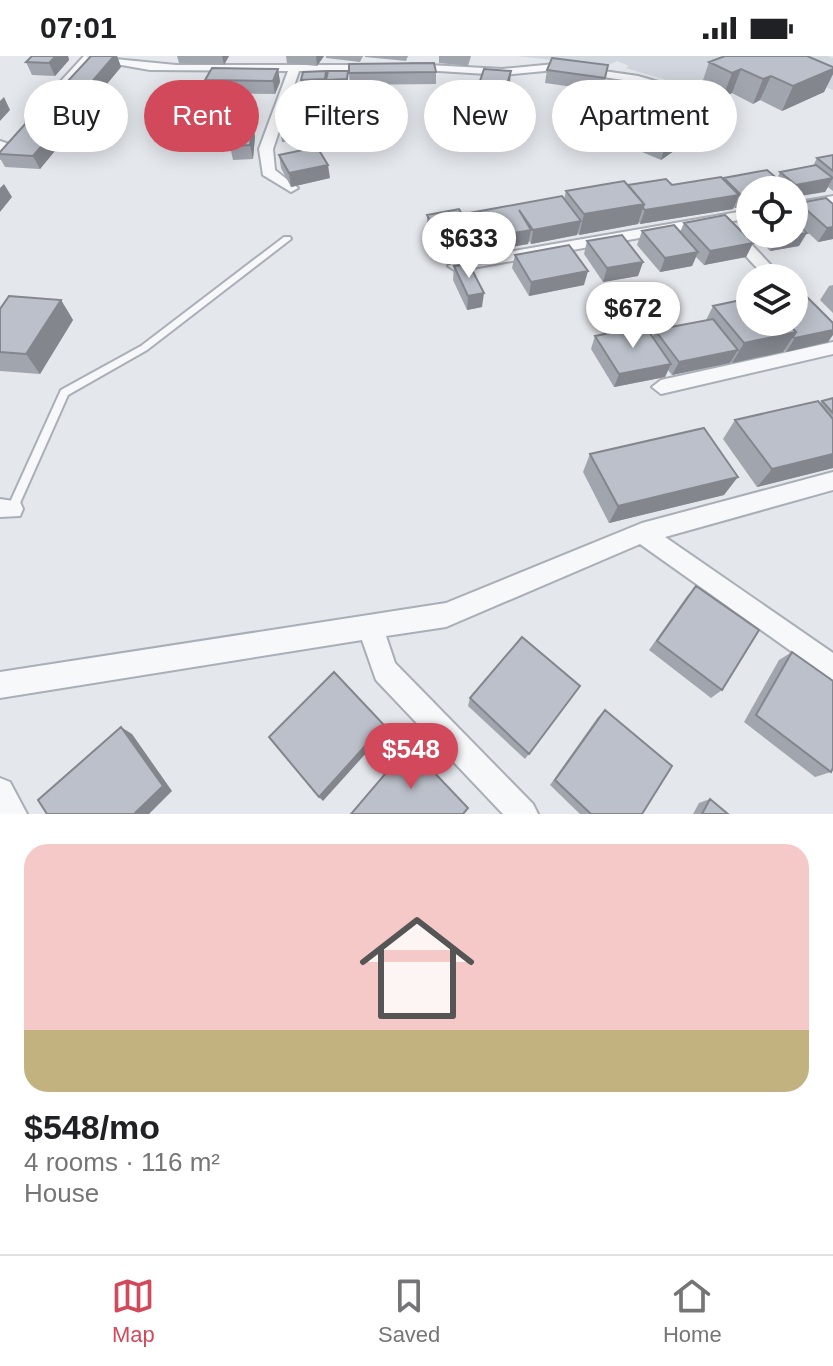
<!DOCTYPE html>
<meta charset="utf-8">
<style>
:root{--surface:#fff;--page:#f6f6f6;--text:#202124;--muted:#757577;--line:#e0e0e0;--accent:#d1495b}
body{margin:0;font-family:Helvetica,sans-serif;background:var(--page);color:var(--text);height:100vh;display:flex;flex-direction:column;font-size:30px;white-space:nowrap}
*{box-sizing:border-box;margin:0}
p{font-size:26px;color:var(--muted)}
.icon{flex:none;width:44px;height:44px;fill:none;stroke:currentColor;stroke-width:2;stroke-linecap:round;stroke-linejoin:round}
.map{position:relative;height:758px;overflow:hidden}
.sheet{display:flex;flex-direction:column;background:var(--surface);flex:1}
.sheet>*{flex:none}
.guide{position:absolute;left:24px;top:24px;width:786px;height:72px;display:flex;gap:16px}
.buttons{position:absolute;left:736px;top:120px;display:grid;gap:16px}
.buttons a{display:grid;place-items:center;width:72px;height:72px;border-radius:50%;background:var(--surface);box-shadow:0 4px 20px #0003;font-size:40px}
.price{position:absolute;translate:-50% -68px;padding:0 18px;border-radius:28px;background:#fff;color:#222;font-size:26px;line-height:52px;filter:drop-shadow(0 2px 4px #0008)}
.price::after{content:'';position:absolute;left:50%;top:48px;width:24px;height:18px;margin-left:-12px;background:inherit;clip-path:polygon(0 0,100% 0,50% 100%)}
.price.selected{background:var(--accent);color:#fff}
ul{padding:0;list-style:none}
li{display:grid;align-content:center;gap:16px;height:424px;padding:0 24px}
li+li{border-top:2px solid var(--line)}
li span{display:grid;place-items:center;height:248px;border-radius:24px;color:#555}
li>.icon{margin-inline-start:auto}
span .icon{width:144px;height:144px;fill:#fffc;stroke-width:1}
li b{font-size:34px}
.chip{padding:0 28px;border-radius:36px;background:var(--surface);box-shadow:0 4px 20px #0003;font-size:28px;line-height:72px}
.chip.selected{background:var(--accent);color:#fff}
.status{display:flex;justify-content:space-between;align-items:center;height:56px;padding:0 40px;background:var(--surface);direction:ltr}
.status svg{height:22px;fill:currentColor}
.dock{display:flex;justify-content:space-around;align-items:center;height:112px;border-top:2px solid var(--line);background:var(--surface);font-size:22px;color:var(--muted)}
.dock a{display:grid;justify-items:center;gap:4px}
.dock .selected{color:var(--accent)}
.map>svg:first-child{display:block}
.built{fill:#d2d6de}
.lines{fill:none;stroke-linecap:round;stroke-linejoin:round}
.lane-casing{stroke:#a9aeb7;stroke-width:4}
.street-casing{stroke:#a9aeb7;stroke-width:4}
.lane{fill:#f7f8fa;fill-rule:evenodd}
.street{fill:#f7f8fa;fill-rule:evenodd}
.wall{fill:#a1a5ae}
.shaded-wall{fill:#83868d}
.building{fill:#bbc0ca;stroke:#83868d;stroke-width:2}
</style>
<div class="status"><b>07:01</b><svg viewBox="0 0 49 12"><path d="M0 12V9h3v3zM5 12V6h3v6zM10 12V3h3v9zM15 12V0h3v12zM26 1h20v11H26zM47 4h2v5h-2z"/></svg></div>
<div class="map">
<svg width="833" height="758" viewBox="0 0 833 758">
<rect width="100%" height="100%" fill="#e4e7ec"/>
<path class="built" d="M517,0H827L833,2V34L760,5L689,31L626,12L629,10L617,5L599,14L586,8Z"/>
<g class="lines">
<defs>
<path id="lane" d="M284,181H290L291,183L147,294L68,339L16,456L12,458L8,456L7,453L61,334L141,290Z"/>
<path id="street" d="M84,0L176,9H375L381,12L375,15H299L273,93L275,114L298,132L291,136L263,119L259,93L288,15L150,14L93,4L34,69H26V63Z
M411,8L502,13L555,8L638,20L682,33L676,36L637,26L555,14L502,19L407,13L405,11Z
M0,85L15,90L0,102Z
M833,140V148L794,155V147Z
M750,154V162L456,215L448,210L456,205Z
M731,170L736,172L783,222H766L723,175Z
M833,286V298L661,338L652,331L661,324Z
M833,416V434L665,481L833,597V625L640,488L446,571L386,580L395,607L533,748L538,758H503L376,624L362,584L0,642V616L446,547L642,467Z
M0,443L20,446L23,453L20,460L0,461Z
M0,722L10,726L27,758H0Z"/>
</defs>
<use href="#lane" class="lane-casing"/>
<use href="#street" class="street-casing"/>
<use href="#lane" class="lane"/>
<use href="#street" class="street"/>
</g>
<path class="wall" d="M32,0H68L69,4L55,20L32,19L26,6Z
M91,0H117L121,11L96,41L72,40L66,27Z
M177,0H229L224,9L179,7Z
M286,0H324L317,10L287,7Z
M326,0H363L360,6L326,2Z
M365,0H408L406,5L365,1Z
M439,0H471L468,10L439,7Z
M709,6L833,11V18L824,36L782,55L760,44L753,48L732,37L723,41L721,62L661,104L635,93L641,74L722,40L701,30Z
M608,9L602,35L545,27L547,14Z
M278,13L280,26L275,38L209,37L205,24Z
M326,15L325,30H302L301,24Z
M348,15V30H327L326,24Z
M436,16V28L350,29L349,17Z
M480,25L510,28L506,41L479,38Z
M502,43L501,56L497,65L452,59L453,45Z
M322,48L323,61L317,87L282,86L280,73Z
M77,49L82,62L40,113L5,111L0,102V96Z
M255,80L253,103L233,104L230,90Z
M279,99L330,122L291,131L281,112Z
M833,99V135L828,131L825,136L750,134V150L735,152L734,151L733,153L640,168L639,166L638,168L579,179L578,177L577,179L531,188L529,185L528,188L477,197L475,194V197L443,203L427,172V159L464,162V158L564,143L566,135L628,129H672L723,123L724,122L777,123L780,116L813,110L817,102Z
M799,147L833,148V183L818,186L794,163V155Z
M750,160V174L746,169Z
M684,167L753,187L746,201L704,209L696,201L692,210L660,216L637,189L642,175L680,176Z
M754,178H794L799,190L770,195Z
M587,185L643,206L638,220L603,226L584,198Z
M515,199L584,229L529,240L512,212Z
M454,210L482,251L467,254L453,224Z
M833,229V257L820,244L829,230Z
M61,244L73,264L40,318L0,315V253Z
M713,250L828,286L786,296L784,294L783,296L732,307L731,306L730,307L672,319L668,314L665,321L614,331L591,293L595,280L653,281L655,274L706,264Z
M833,342V412L757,431L723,383L735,364L820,348L822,345Z
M590,398L724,439L609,467L583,416Z
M696,530L722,634L711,642L649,594L687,540Z
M792,596L831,716L815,721L744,666L779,604Z
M580,630L525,703L468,650L470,642Z
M605,654L642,758H580L550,729L598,661Z
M710,743L728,758H693L699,747Z"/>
<path class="shaded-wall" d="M56,0H68L69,4L55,20L49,7Z
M114,0H117L121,11L96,41L90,28Z
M222,0H229L224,9Z
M316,0H324L317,10Z
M278,13L280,26L275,38L273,25Z
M741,13L732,37L723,41L732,17Z
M833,13V18L824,36L782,55L793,30Z
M511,15L510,28L506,41L507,28Z
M771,20L760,44L753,48L763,23Z
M4,41L10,54L0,65V45Z
M728,42L721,62L661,104L667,84Z
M502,43L501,56L497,65L498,52Z
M322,48L323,61L317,87L315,73Z
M77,49L82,62L40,113L33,100Z
M253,67L255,80L253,103L250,89Z
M328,109L330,122L291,131L289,117Z
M833,122L825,136L794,141L793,134L796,129Z
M4,128L12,141L0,156V132Z
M786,130L784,134H766Z
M750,137V150L735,152L741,139Z
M739,139L733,153L640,168L645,154Z
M644,148L638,168L579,179L584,158Z
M581,165L577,179L531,188L533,174Z
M833,171V183L818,186L827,172Z
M531,174L528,188L477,197L479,183Z
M807,177L799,190L770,195L778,181Z
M476,184L475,197L443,203V190Z
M753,187L746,201L704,209L710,195Z
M698,196L692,210L660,216L665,202Z
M643,206L638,220L603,226L607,212Z
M588,215L584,229L529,240L531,226Z
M484,237L482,251L467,254L468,240Z
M61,244L73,264L40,318L26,298Z
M833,274V279L828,286L786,296L795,282Z
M796,276L783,296L732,307L744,287Z
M738,294L730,307L672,319L679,306Z
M671,308L665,321L614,331L619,318Z
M833,398V412L757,431L772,413Z
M738,421L724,439L609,467L618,450Z
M384,669L386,675L323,745L319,741Z
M121,671L132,678L172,735L149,758H134Z"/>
<path class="building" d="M32,0H56L49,7L26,6Z
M91,0H114L90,28L66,27Z
M725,0H807L833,11V13L793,30L771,20L763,23L741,13L732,17L709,6Z
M552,2L608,9L605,22L547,14Z
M434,7L436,16L349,17V8Z
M212,12L278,13L273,25L205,24Z
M484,13L511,15L507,28L480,25Z
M326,15L325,23L301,24L303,16Z
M328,15H348L347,23L326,24Z
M704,34L728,42L667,84L641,74Z
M458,36L502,43L498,52L453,45Z
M44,47L77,49L33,100L0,98V96Z
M289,47L322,48L315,73H280Z
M253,67L250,89L230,90L234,68Z
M317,91L328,109L289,117L279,99Z
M833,99V115L817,102Z
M816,109L833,122L796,129L780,116Z
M767,114L786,130L766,134H750V137L741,139L724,122Z
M721,121L739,139L645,154L643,152L644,148L628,129L666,123L672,129Z
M624,125L644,148L584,158L566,135Z
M562,140L581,165L533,174L519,154L531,174L479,183L464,158Z
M826,142L833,148V171L827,172L799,147Z
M459,153L476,184L443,190L427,159Z
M725,159L753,187L710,195L684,167Z
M794,164L807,177L778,181L775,178H794Z
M674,169L698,196L665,202L642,175Z
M622,179L643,206L607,212L587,185Z
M569,189L588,215L531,226L515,199Z
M469,208L484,237L468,240L454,210Z
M804,238L833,267V274L795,282L793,281L796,276L787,266H794V240Z
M9,240L61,244L26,298L0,296V253Z
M750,242V266H787L796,276L744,287L713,250Z
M713,263L738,294L679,306L655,274Z
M645,270L671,308L619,318L595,280Z
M833,342V357L822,345Z
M818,345L833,363V398L772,413L735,364Z
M704,372L738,421L618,450L590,398Z
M696,530L759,574L722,634L657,585Z
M522,581L580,630L529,698L470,642Z
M792,596L833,625V712L831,716L756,659Z
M334,616L384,669L319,741L269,681Z
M605,654L672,710L642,758H591L555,724Z
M121,671L163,730L134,758H47L38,744Z
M409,690L468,752L463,758H351Z
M710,743L728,758H702Z"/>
</svg>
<div class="buttons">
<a><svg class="icon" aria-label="locate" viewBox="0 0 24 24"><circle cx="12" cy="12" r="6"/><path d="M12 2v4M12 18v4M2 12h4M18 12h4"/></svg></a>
<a><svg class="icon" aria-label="layers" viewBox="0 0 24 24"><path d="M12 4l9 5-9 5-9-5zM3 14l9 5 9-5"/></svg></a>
</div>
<b class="price" style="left:469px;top:224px">$633</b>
<b class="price" style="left:633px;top:294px">$672</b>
<b class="price selected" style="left:411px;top:735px">$548</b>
<div class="guide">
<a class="chip">Buy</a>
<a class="chip selected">Rent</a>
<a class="chip">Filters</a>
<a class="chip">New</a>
<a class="chip">Apartment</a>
</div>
</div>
<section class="sheet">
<ul>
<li><span style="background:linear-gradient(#f6c9c9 75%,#c2b280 0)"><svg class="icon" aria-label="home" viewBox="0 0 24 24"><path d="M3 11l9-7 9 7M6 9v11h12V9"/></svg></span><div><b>$548/mo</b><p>4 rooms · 116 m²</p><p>House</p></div></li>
</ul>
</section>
<nav class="dock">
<a class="selected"><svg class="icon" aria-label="map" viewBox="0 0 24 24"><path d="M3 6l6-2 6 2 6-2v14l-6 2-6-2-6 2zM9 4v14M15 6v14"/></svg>Map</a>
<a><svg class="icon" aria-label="saved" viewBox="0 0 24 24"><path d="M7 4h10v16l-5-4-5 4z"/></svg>Saved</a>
<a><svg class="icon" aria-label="home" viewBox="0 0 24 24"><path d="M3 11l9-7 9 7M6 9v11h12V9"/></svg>Home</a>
</nav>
